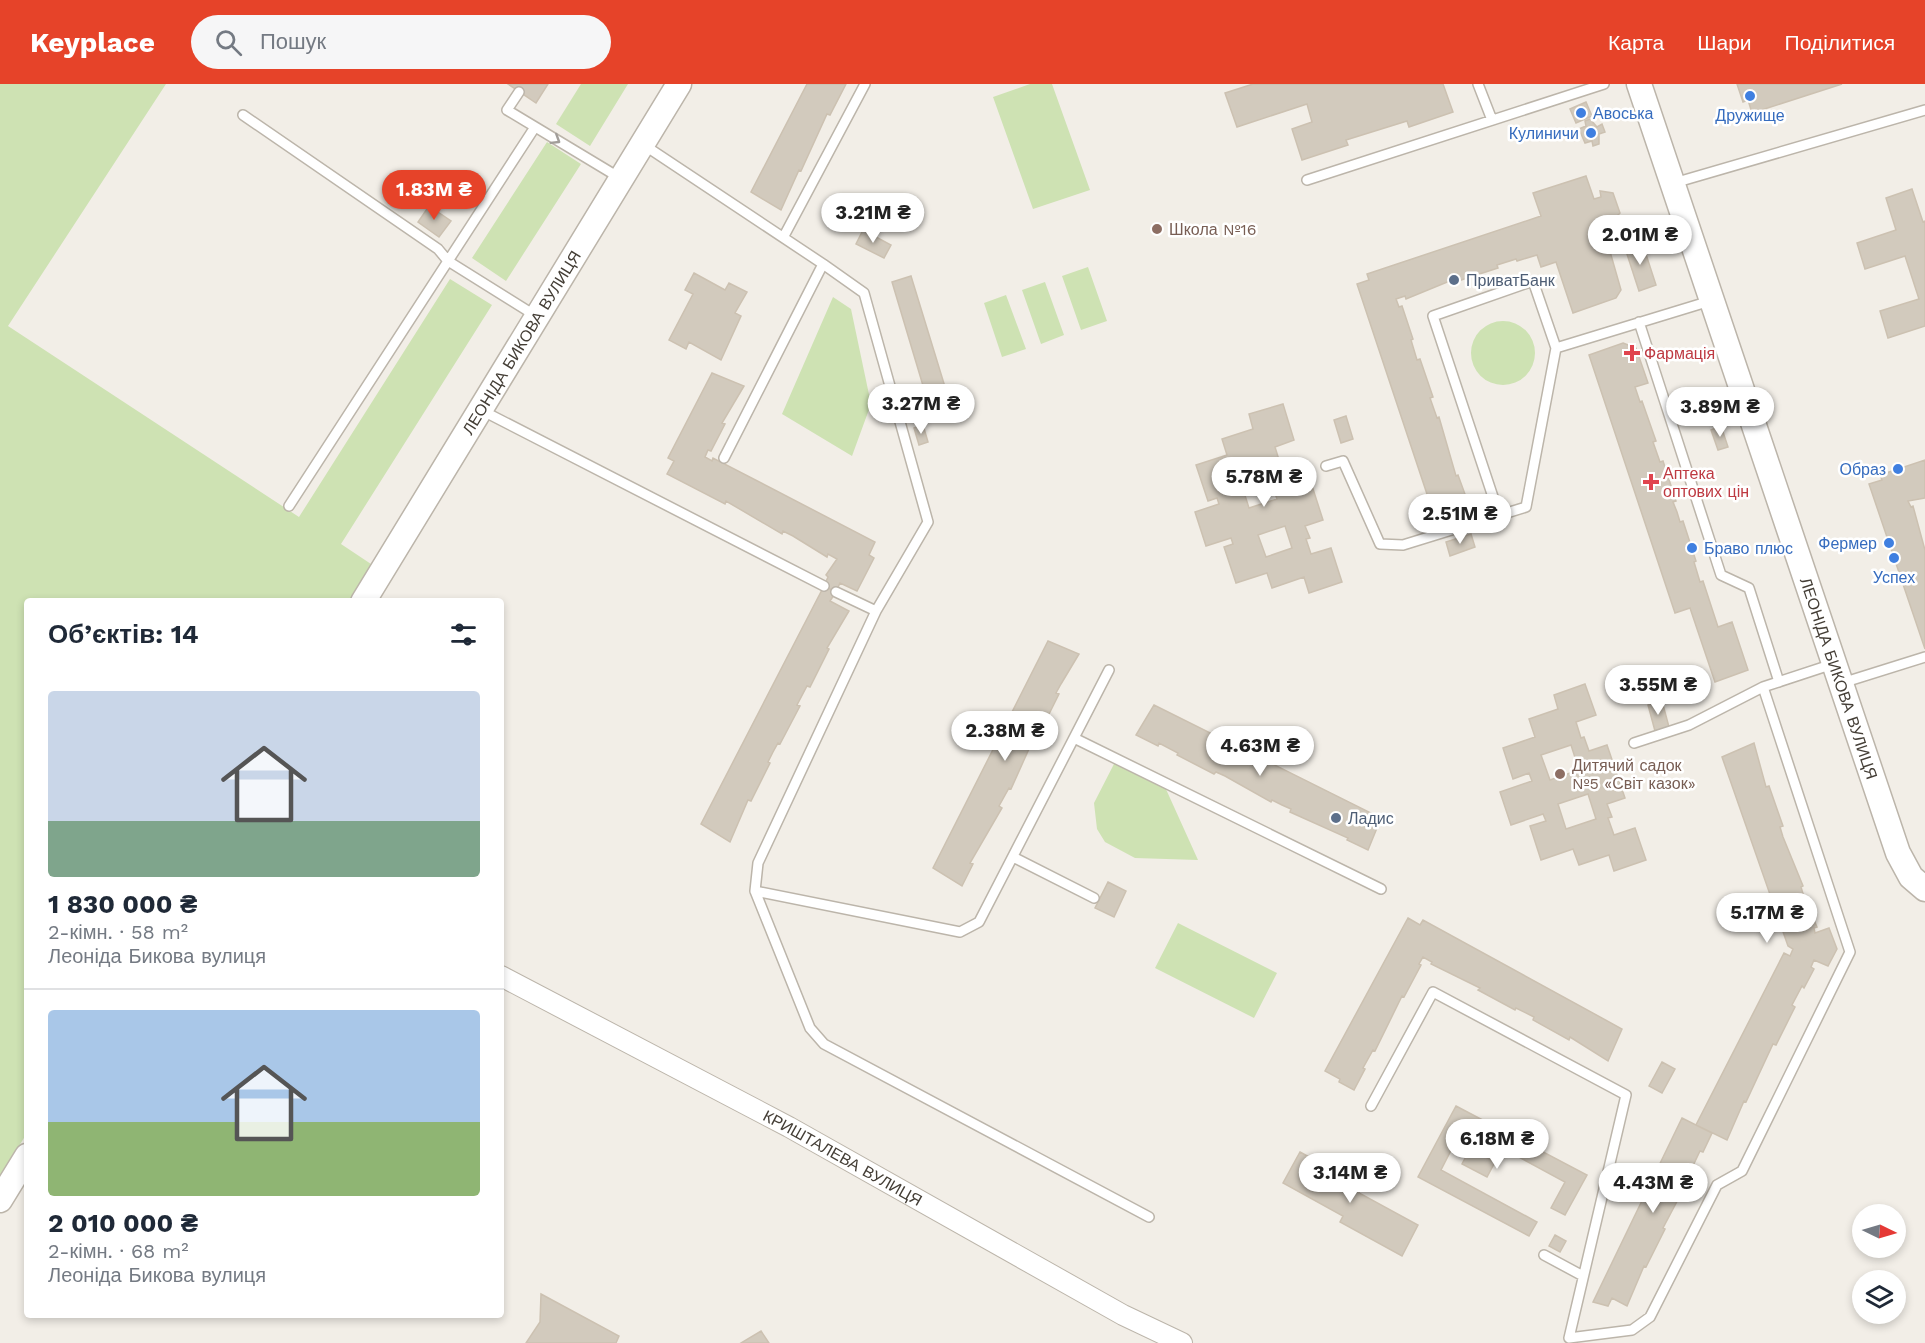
<!DOCTYPE html>
<html lang="uk">
<meta charset="utf-8">
<style>
:root{--surface:#fff;--page:#f6f6f7;--text:#1f2937;--muted:#747a83;--line:#e0e1e3;--accent:#e64329}
body{margin:0;font-family:"Work Sans",sans-serif;background:var(--page);color:var(--text);height:100vh;display:flex;flex-direction:column;font-size:22px;white-space:nowrap}
*{box-sizing:border-box;margin:0}
p{font-size:20px;color:var(--muted)}
.icon{flex:none;width:33px;height:33px;fill:none;stroke:currentColor;stroke-width:2;stroke-linecap:round;stroke-linejoin:round}
.map{position:relative;flex:1;overflow:hidden}
.details{position:absolute;left:24px;top:514px;width:480px;height:720px;display:flex;flex-direction:column;background:var(--surface);border-radius:6px;box-shadow:0 3px 9px #0003}
.details>*{flex:none}
.needle{width:39px;rotate:95deg}
.buttons{position:absolute;left:1852px;top:1120px;display:grid;gap:12px}
.buttons a{display:grid;place-items:center;width:54px;height:54px;border-radius:50%;background:var(--surface);box-shadow:0 3px 9px #0003;font-size:30px}
.price{position:absolute;translate:-50% -51px;padding:0 14px;border-radius:21px;background:#fff;color:#222;font-size:20px;line-height:39px;filter:drop-shadow(0 2px 3px #0008)}
.price::after{content:'';position:absolute;left:50%;top:36px;width:18px;height:14px;margin-left:-9px;background:inherit;clip-path:polygon(0 0,100% 0,50% 100%)}
.price.active{background:var(--accent);color:#fff}
ul{padding:0;list-style:none}
li{display:grid;align-content:center;gap:12px;height:318px;padding:0 24px}
li+li{border-top:2px solid var(--line)}
li span{display:grid;place-items:center;height:186px;border-radius:6px;color:#555}
li>.icon{margin-inline-start:auto}
span .icon{width:108px;height:108px;fill:#fffc;stroke-width:1}
li b{font-size:26px}
h2{display:flex;justify-content:space-between;align-items:center;height:72px;padding:0 24px;font-size:26px}
header{display:flex;align-items:center;gap:36px;box-sizing:border-box;height:84px;padding:0 30px;background:var(--accent);color:#fff}
header strong{font-size:28px}
nav{display:flex;gap:33px;margin-inline-start:auto;font-size:21px}
.search{width:420px;height:54px;background:var(--page);display:flex;align-items:center;gap:15px;box-sizing:border-box;padding:0 21px;border-radius:33px;color:var(--muted);font-size:22px}
.map>svg:first-child{display:block}
.green{fill:#cee2b3}
.building{fill:#d2cabd;stroke:#ccc1b1;stroke-width:1.5;fill-rule:evenodd}
.lines{fill:none;stroke-linecap:round;stroke-linejoin:round}
.service-casing{stroke:#bcb5aa;stroke-width:12}
.minor-casing{stroke:#bcb5aa;stroke-width:22}
.tertiary-casing{stroke:#bcb5aa;stroke-width:27}
.service{stroke:#fff;stroke-width:9}
.minor{stroke:#fff;stroke-width:20}
.tertiary{stroke:#fff;stroke-width:24}
.oneway{stroke:#a29e9a}
.shop-dot{fill:#3f7fe0;stroke:#fff;stroke-width:2}
.education-dot{fill:#8d6e63;stroke:#fff;stroke-width:2}
.service-dot{fill:#5c6f8a;stroke:#fff;stroke-width:2}
.health-dot{fill:#e0444e;stroke:#fff;stroke-width:2}
.labels{text-anchor:middle;dominant-baseline:central;stroke-width:5;stroke-linejoin:round;paint-order:stroke}
.shop-label{font-size:16px;fill:#366cbe;stroke:#fff;text-anchor:end}
.education-label{font-size:16px;fill:#785e54;stroke:#fff;text-anchor:start}
.service-label{font-size:16px;fill:#4e5e75;stroke:#fff;text-anchor:start}
.street-label{font-size:16px;fill:#443e36;stroke:#fff}
.health-label{font-size:16px;fill:#be3a42;stroke:#fff;text-anchor:start}
</style>
<header>
<strong>Keyplace</strong>
<div class="search"><svg class="icon" aria-label="search" viewBox="0 0 24 24"><circle cx="10" cy="10" r="6"/><path d="M15 15l6 6"/></svg>Пошук</div>
<nav><a>Карта</a><a>Шари</a><a>Поділитися</a></nav>
</header>
<div class="map">
<svg width="1925" height="1259" viewBox="0 0 1925 1259">
<rect width="100%" height="100%" fill="#f2eee7"/>
<path class="green" d="M0,0H166L8,242L299,433L450,195L492,221L341,460L374,482L352,517L27,518V1049L0,1093Z
M581,0H628L590,62L556,40Z
M1030,0H1052L1090,106L1033,125L993,13Z
M547,58L581,80L506,197L472,174Z
M1088,183L1107,237L1081,246L1062,192Z
M1045,198L1064,251L1041,260L1022,206Z
M1006,211L1026,265L1002,273L984,219Z
M833,213L851,225L871,320L852,372L782,330Z
M1471 269a32 32 0 1 1 64 0a32 32 0 1 1-64 0Z
M1115,678L1165,703L1198,776L1135,774L1105,758L1097,745L1094,719Z
M1178,839L1277,889L1254,934L1155,884Z"/>
<path class="building" d="M508,0H548L536,19Z
M807,0H846L830,31L827,30L801,87L799,86L781,126L751,108Z
M1253,0H1443L1453,28L1409,43L1407,37L1346,56L1348,61L1302,76L1292,45L1312,38L1307,20L1237,43L1225,9Z
M1737,0H1842L1752,29L1748,16L1743,18Z
M1586,18L1592,32L1576,39L1570,25Z
M1590,35L1597,43L1602,40L1605,48L1599,50V60L1593,62L1592,57L1585,59L1579,45L1586,42L1585,37Z
M1586,92L1594,115L1601,113L1600,107L1613,109L1620,129L1610,139L1608,133L1601,136L1621,206L1616,214L1573,229L1556,178L1541,183L1537,171L1517,177L1516,175L1497,181L1498,184L1458,197L1457,194L1406,215L1405,212L1396,215L1399,223L1402,222L1413,255L1411,256L1417,276L1420,275L1433,313L1430,314L1437,334L1439,333L1456,392L1458,391L1466,413L1431,422L1357,200L1369,196L1367,190L1541,132L1533,109Z
M1912,105L1923,138L1925,137V242L1888,254L1880,227L1919,215L1905,172L1865,185L1857,159L1896,146L1886,114Z
M429,122L451,137L439,153L418,138Z
M863,146L891,161L884,174L856,160Z
M1642,158L1656,201L1639,207L1625,164Z
M694,189L725,206L729,199L747,208L735,229L741,232L721,276L689,258L686,265L669,256L693,210L685,206Z
M911,192L953,329L933,335L892,198Z
M1623,259L1636,264L1648,299L1635,303L1640,318L1642,317L1656,357L1653,358L1660,378L1663,377L1676,417L1673,418L1677,428L1680,438L1683,437L1696,477L1694,478L1700,498L1703,497L1718,543L1732,538L1748,586L1715,598L1690,524L1675,529L1589,271Z
M712,289L744,302L722,339L725,340L711,367L708,366L705,373L712,377L713,374L875,458L869,471L874,474L857,507L840,499L836,508L824,502L828,493L826,491L837,475L828,470L827,473L793,452L783,447L782,450L726,417L725,420L667,390L674,377L668,374Z
M1283,320L1294,356L1275,363L1279,376L1283,375L1287,386L1305,380L1323,436L1305,442L1310,454L1306,455L1311,470L1331,464L1342,498L1309,509L1304,493L1272,504L1267,489L1236,499L1224,463L1233,460L1231,454L1206,462L1195,428L1219,420L1217,414L1208,417L1196,381L1227,371L1222,355L1253,345L1249,330ZM1269,393L1277,415L1249,424L1242,402ZM1285,442L1292,464L1266,473L1258,451Z
M1346,332L1353,355L1341,359L1334,336Z
M923,341L928,358L919,361L914,344Z
M1721,342L1728,363L1718,366L1711,346Z
M1925,376V414L1908,417L1911,423L1913,422L1925,466V565L1869,400L1882,396L1880,391Z
M1471,450L1475,463L1450,472L1446,458Z
M824,502L836,508L830,517L849,527L827,564L829,565L810,603L807,602L797,621L800,622L780,660L778,659L773,668L768,678L770,679L751,717L748,716L730,758L701,740Z
M1048,557L1079,570L1061,600L1056,609L1059,610L1040,648L1037,647L1011,705L1009,704L999,722L1002,724L970,779L973,780L962,802L933,784Z
M1585,600L1596,631L1576,638L1581,654L1584,653L1589,667L1607,661L1625,714L1607,720L1612,733L1608,734L1614,751L1635,744L1646,776L1614,787L1609,771L1579,781L1573,765L1541,776L1530,742L1546,737L1543,730L1511,741L1500,708L1532,697L1529,689L1513,695L1503,664L1535,653L1529,635L1558,625L1554,611ZM1571,661L1579,686L1550,696L1541,671ZM1588,710L1596,735L1566,745L1558,720Z
M1662,617L1669,643L1655,647L1648,621Z
M1154,621L1381,734L1368,766L1347,756L1348,754L1290,728L1291,725L1282,721L1272,716L1271,718L1225,692L1216,688L1214,690L1177,671L1178,669L1159,659L1158,662L1136,651Z
M1754,659L1766,703L1769,702L1783,742L1780,743L1783,753L1803,802L1801,803L1804,813L1817,843L1814,844L1815,849L1829,844L1837,865L1828,882L1814,876L1811,883L1814,885L1804,904L1802,902L1792,921L1795,923L1776,961L1773,960L1746,1018L1744,1017L1727,1056L1696,1041L1784,869L1790,872L1793,865L1788,862L1722,673Z
M1108,798L1126,807L1114,833L1095,824Z
M1408,834L1420,841L1423,836L1622,945L1608,977L1570,953L1569,956L1533,936L1534,933L1516,924L1515,926L1478,906L1480,904L1431,880L1432,878L1423,873L1419,880L1421,881L1404,913L1402,912L1375,967L1373,966L1363,984L1365,985L1354,1006L1339,998L1340,995L1325,987Z
M1662,978L1675,985L1662,1009L1649,1002Z
M1456,1022L1587,1091L1565,1131L1551,1124L1565,1098L1463,1043L1441,1086L1537,1138L1529,1152L1418,1093Z
M1682,1034L1712,1049L1703,1068L1700,1067L1691,1086L1693,1087L1663,1144L1665,1145L1646,1183L1644,1182L1627,1222L1612,1214L1608,1222L1593,1218Z
M1470,1065L1495,1078L1487,1093L1462,1080Z
M1300,1068L1362,1102L1359,1109L1418,1141L1402,1172L1340,1138L1343,1132L1283,1099Z
M1555,1151L1566,1157L1560,1168L1549,1162Z
M541,1210L619,1252L616,1259H526L540,1238Z
M761,1247L769,1259H741Z"/>
<g class="lines">
<defs>
<path id="service" d="M1478,0L1492,36
M519,8L507,26L620,94
M243,31L438,165L448,177L536,232
M644,61L823,180L724,374
M1307,96L1604,0
M1674,99L1925,26
M784,152L865,0
M823,180L864,209L928,438L876,527L758,779L755,807L960,848L979,838L1109,586
M1639,238L1721,491L1749,504L1779,598
M481,326L824,502
M1326,382L1343,377L1380,460L1403,461L1526,423L1556,264L1710,217
M289,422L535,43
M1499,431L1433,232L1533,197L1556,264
M836,508L876,527
M1842,599L1925,573
M1074,654L1381,805
M1634,659L1689,641L1763,603L1833,580
M1013,773L1094,814
M755,807L810,944L824,960L1149,1133
M1371,1022L1433,908L1626,1011L1569,1254L1632,1246L1650,1233L1717,1101L1742,1087L1850,868L1763,603
M1544,1171L1583,1192"/>
<g id="minor">
<path id="s1" d="M501,892L789,1043L1123,1231L1182,1259"/>
</g>
<g id="tertiary">
<path id="s2" d="M1639,0L1898,769L1911,793L1925,805"/>
<path id="s3" d="M363,518L679,0"/>
<path d="M0,1116L27,1072"/>
</g>
</defs>
<use href="#service" class="service-casing"/>
<use href="#minor" class="minor-casing"/>
<use href="#tertiary" class="tertiary-casing"/>
<use href="#service" class="service"/>
<use href="#minor" class="minor"/>
<use href="#tertiary" class="tertiary"/>
</g>
<defs><path id="oneway-chevron" d="M-2-3.5L2.5 0L-2 3.5" fill="none" stroke-width="1.6" stroke-linecap="round" stroke-linejoin="round" transform="scale(1.5)"/></defs>
<use class="oneway" href="#oneway-chevron" transform="translate(556 56) rotate(32)"/>
<g class="shop-dot">
<circle cx="1750" cy="12" r="6"/>
<circle cx="1581" cy="29" r="6"/>
<circle cx="1591" cy="49" r="6"/>
<circle cx="1898" cy="385" r="6"/>
<circle cx="1889" cy="459" r="6"/>
<circle cx="1692" cy="464" r="6"/>
<circle cx="1894" cy="474" r="6"/>
</g>
<g class="education-dot">
<circle cx="1157" cy="145" r="6"/>
<circle cx="1560" cy="690" r="6"/>
</g>
<g class="service-dot">
<circle cx="1454" cy="196" r="6"/>
<circle cx="1336" cy="734" r="6"/>
</g>
<g class="health-dot">
<path d="M1629 260h6v6h6v6h-6v6h-6v-6h-6v-6h6z"/>
<path d="M1648 389h6v6h6v6h-6v6h-6v-6h-6v-6h6z"/>
</g>
<g class="labels">
<g class="shop-label">
<text x="1593" y="29" text-anchor="start">Авоська</text>
<text x="1750" y="31" text-anchor="middle">Дружище</text>
<text x="1579" y="49">Кулиничи</text>
<text x="1886" y="385">Образ</text>
<text x="1877" y="459">Фермер</text>
<text x="1704" y="464" text-anchor="start">Браво плюс</text>
<text x="1894" y="493" text-anchor="middle">Успех</text>
</g>
<g class="education-label">
<text x="1169" y="145">Школа №16</text>
<text x="1572" y="681">Дитячий садок<tspan x="1572" dy="18">№5 «Світ казок»</tspan></text>
</g>
<g class="service-label">
<text x="1466" y="196">ПриватБанк</text>
<text x="1348" y="734">Ладис</text>
</g>
<g class="street-label">
<text stroke="none"><textPath href="#s3" startOffset="304">ЛЕОНІДА БИКОВА ВУЛИЦЯ</textPath></text>
<text stroke="none"><textPath href="#s2" startOffset="627">ЛЕОНІДА БИКОВА ВУЛИЦЯ</textPath></text>
<text stroke="none"><textPath href="#s1" startOffset="387">КРИШТАЛЕВА ВУЛИЦЯ</textPath></text>
</g>
<g class="health-label">
<text x="1644" y="269">Фармація</text>
<text x="1663" y="389">Аптека<tspan x="1663" dy="18">оптових цін</tspan></text>
</g>
</g>
</svg>
<div class="buttons">
<a><svg class="needle" viewBox="-14 -14 28 28"><path d="M0-13l5 13h-10z" fill="#e53935"/><path d="M0 13l5-13h-10z" fill="#747a83"/></svg></a>
<a><svg class="icon" aria-label="layers" viewBox="0 0 24 24"><path d="M12 4l9 5-9 5-9-5zM3 14l9 5 9-5"/></svg></a>
</div>
<b class="price active" style="left:434px;top:137px">1.83M ₴</b>
<b class="price" style="left:873px;top:160px">3.21M ₴</b>
<b class="price" style="left:1640px;top:182px">2.01M ₴</b>
<b class="price" style="left:921px;top:351px">3.27M ₴</b>
<b class="price" style="left:1720px;top:354px">3.89M ₴</b>
<b class="price" style="left:1264px;top:424px">5.78M ₴</b>
<b class="price" style="left:1460px;top:461px">2.51M ₴</b>
<b class="price" style="left:1658px;top:632px">3.55M ₴</b>
<b class="price" style="left:1005px;top:678px">2.38M ₴</b>
<b class="price" style="left:1260px;top:693px">4.63M ₴</b>
<b class="price" style="left:1767px;top:860px">5.17M ₴</b>
<b class="price" style="left:1497px;top:1086px">6.18M ₴</b>
<b class="price" style="left:1350px;top:1120px">3.14M ₴</b>
<b class="price" style="left:1653px;top:1130px">4.43M ₴</b>
<section class="details">
<h2>Об’єктів: 14<svg class="icon" aria-label="filters" viewBox="0 0 24 24"><path d="M4 7h16M4 17h16"/><circle cx="9" cy="7" r="2"/><circle cx="15" cy="17" r="2"/></svg></h2>
<ul>
<li><span style="background:linear-gradient(#c9d6e8 70%,#7fa58c 0)"><svg class="icon" aria-label="home" viewBox="0 0 24 24"><path d="M3 11l9-7 9 7M6 9v11h12V9"/></svg></span><div><b>1 830 000 ₴</b><p>2-кімн. · 58 m²</p><p>Леоніда Бикова вулиця</p></div></li>
<li><span style="background:linear-gradient(#a9c7e8 60%,#8fb573 0)"><svg class="icon" aria-label="home" viewBox="0 0 24 24"><path d="M3 11l9-7 9 7M6 9v11h12V9"/></svg></span><div><b>2 010 000 ₴</b><p>2-кімн. · 68 m²</p><p>Леоніда Бикова вулиця</p></div></li>
</ul>
</section>
</div>
